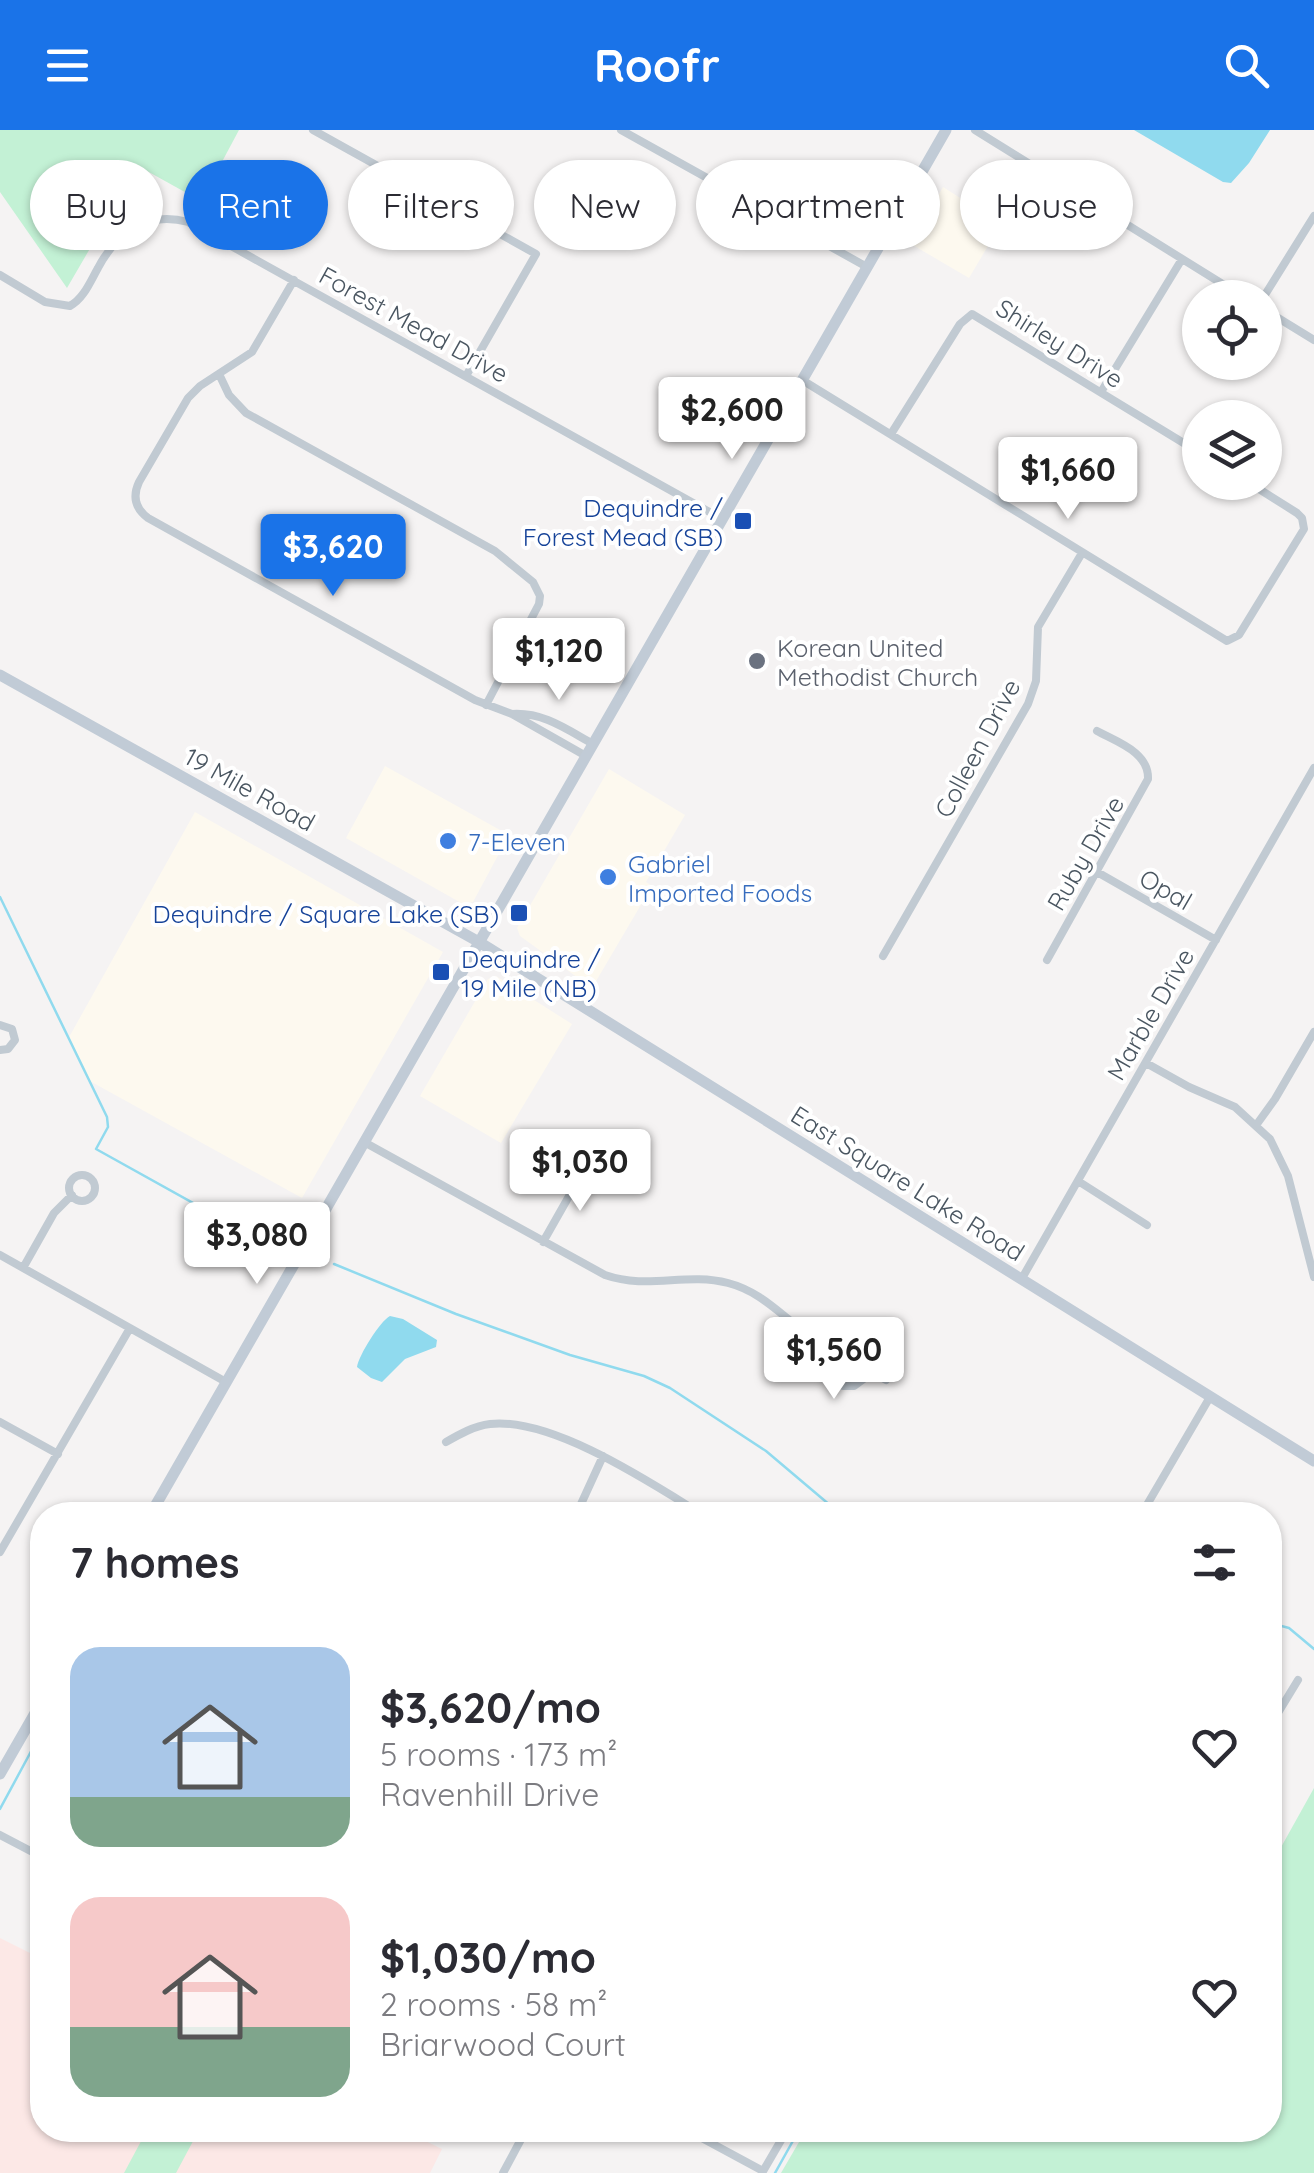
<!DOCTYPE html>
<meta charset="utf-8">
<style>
:root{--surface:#fff;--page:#f7f7f7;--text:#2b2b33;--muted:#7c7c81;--accent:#1a73e8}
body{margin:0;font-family:Quicksand,sans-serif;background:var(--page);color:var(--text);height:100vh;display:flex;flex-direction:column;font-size:38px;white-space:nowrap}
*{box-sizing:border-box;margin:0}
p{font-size:32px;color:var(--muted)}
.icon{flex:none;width:55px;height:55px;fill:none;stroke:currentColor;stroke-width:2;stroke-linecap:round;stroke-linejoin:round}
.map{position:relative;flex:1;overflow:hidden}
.side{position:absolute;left:30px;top:1372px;width:1252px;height:640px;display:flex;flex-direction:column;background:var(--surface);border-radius:40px;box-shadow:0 2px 8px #0004}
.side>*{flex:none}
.hud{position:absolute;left:30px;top:30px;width:1255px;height:90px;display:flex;gap:20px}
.tools{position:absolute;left:1182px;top:150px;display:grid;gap:20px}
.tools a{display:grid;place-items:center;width:100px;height:100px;border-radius:50%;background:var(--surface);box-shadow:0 2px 8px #0004;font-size:50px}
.price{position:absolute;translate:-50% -85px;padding:0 22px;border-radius:10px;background:#fff;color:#222;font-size:32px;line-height:65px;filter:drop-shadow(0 2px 5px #0008)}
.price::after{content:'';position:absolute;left:50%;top:60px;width:30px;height:22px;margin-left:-15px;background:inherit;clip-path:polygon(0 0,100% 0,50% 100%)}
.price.active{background:var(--accent);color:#fff}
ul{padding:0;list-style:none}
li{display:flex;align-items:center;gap:30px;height:250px;padding:0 40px}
li span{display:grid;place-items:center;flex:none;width:280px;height:200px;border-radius:30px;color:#555}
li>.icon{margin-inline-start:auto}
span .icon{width:120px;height:120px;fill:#fffc;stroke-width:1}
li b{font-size:42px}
h2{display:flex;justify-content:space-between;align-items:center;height:120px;padding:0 40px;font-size:42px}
.pill{padding:0 35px;border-radius:45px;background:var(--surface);box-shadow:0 2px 8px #0004;font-size:35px;line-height:90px}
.pill.active{background:var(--accent);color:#fff}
header{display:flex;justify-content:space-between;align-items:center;height:130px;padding:0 40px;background:var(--accent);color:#fff;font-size:45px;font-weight:700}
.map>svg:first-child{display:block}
.commercial{fill:#fdf9ef}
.medical{fill:#fce8e6}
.green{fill:#c3f1d5}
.water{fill:#90daee}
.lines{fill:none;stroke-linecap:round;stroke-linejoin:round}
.stream{stroke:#90daee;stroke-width:2.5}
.street{stroke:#c1cad2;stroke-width:8}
.secondary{stroke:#c1cbd6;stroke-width:11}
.transit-dot{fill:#1a4fb4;stroke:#fff;stroke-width:4}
.worship-dot{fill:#6b7280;stroke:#fff;stroke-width:4}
.shop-dot{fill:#3f7fe0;stroke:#fff;stroke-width:4}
.labels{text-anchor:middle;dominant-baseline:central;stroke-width:8;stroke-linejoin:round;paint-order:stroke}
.street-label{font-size:25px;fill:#4a5661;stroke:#fff}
.transit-label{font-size:25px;fill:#164399;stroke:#fff;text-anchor:end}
.worship-label{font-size:25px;fill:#5b616d;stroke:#fff;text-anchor:start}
.shop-label{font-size:25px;fill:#366cbe;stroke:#fff;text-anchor:start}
</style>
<header><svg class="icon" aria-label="menu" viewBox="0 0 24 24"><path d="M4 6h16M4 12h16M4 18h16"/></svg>Roofr<svg class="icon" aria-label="search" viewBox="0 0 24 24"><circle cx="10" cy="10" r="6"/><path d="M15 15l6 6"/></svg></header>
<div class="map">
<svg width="1314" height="2043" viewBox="0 0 1314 2043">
<rect width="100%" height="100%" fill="#f5f3f3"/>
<path class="commercial" d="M943,57L1001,94L969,148L911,114Z
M385,636L509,705L473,772L463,774L346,708Z
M609,639L685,685L646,752L652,756L592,858L520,806L517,798Z
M195,682L443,822L302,1068L88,950L68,909Z
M496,846L572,894L501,1013L420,966L488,849Z"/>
<path class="medical" d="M0,1808L42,1829V2000H403L442,2019L430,2043H0Z"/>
<path class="green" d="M0,0H239L201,71L138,36L67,158L0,62Z
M1314,1658V2043H781L806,2000H988L1019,2012L1024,2000H1270V1737Z
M147,2000H199L176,2043H124Z"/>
<path class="water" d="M1134,0H1270L1249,33L1231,53L1223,52Z
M390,1186L403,1189L437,1210L436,1217L405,1229L382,1252L371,1248L357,1237C359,1225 380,1191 390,1186Z"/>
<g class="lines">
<path class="stream" d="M0,767L107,987L108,997L96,1019L265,1113
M334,1134L456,1184L570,1225L644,1246L670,1258L766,1321L831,1376L851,1385
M1270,1493L1289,1498L1314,1519
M0,1679L42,1601
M775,2043L799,2000"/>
<path class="street" d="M313,0L536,124L466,246
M621,0L867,137
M975,0L1245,168
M0,145L45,172L70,176C84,168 90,152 98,138C117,102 147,81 188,92L722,389
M294,150L252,222L200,256L188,268L139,352C132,367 136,379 148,388L475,570L512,584L586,626
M1263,168L1314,86
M1265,180L1314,210
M219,244L229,265L246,283L495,421L533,452L540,466L539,474L486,575
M802,250L1227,511L1239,505L1304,399L1302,388L1297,383L1248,352
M1101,262L1182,129
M891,304L960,194L972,184L1200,323
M512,584C543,582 566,599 593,614
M1097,742L1216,810
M883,826L1028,574L1036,551L1038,497L1082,423
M1047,830L1148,649C1149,622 1117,612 1097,601
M0,895L12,899L15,910L8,919L0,920
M1146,933L1189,957L1235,977L1270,1009L1288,1046L1314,1147
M1257,994L1275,969L1314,902
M364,1012L605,1145C648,1160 686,1142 728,1153C763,1162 783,1188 812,1207C836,1222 861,1236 886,1250
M579 1028a13 13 0 1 1 26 0a13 13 0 1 1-26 0Z
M69 1058a13 13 0 1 1 26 0a13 13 0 1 1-26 0Z
M1078,1051L1147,1095
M543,1112L585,1038
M0,1125L226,1252
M23,1138L54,1083L72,1065
M1021,1150L1314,638
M840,1223L837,1243L843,1256H854L873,1242
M0,1292L58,1324
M446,1312C460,1304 474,1296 490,1294C552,1287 651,1353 703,1385
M576,1385L603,1326
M1141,1385L1210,1267
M0,1422L130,1198
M1270,1596L1298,1550
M0,1705L42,1727
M687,2000L763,2041
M503,2043L526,2000
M762,2043L787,2000"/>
<path class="secondary" d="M0,545L479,812L1314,1331
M150,1385L946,0
M0,1644L42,1571"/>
</g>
<g class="transit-dot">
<rect x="733" y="381" width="20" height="20" rx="5"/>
<rect x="509" y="773" width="20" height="20" rx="5"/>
<rect x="431" y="832" width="20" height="20" rx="5"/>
</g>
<circle class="worship-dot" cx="757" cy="531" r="10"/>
<g class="shop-dot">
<circle cx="448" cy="711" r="10"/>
<circle cx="608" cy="747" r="10"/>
</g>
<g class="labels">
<g class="street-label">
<text transform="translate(414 194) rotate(29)">Forest Mead Drive</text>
<text transform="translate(1060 213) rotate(32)">Shirley Drive</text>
<text transform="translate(977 618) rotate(-62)">Colleen Drive</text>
<text transform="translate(250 659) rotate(29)">19 Mile Road</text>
<text transform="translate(1085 723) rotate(-60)">Ruby Drive</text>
<text transform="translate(1166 759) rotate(30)">Opal</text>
<text transform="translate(1150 884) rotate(-60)">Marble Drive</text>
<text transform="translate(908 1053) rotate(32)">East Square Lake Road</text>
</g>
<g class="transit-label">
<text x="723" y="377">Dequindre /<tspan x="723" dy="29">Forest Mead (SB)</tspan></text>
<text x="499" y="783">Dequindre / Square Lake (SB)</text>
<text x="461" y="828" text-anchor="start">Dequindre /<tspan x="461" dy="29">19 Mile (NB)</tspan></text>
</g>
<g class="worship-label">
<text x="777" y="517">Korean United<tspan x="777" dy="29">Methodist Church</tspan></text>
</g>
<g class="shop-label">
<text x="468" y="711">7-Eleven</text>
<text x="628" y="733">Gabriel<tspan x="628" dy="29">Imported Foods</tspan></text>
</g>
</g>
</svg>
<div class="tools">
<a><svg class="icon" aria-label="locate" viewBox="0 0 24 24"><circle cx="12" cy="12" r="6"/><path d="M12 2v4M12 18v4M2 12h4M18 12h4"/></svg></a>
<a><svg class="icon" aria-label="layers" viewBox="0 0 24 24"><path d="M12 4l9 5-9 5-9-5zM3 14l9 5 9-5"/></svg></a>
</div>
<b class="price" style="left:732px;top:332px">$2,600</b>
<b class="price" style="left:1068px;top:392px">$1,660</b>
<b class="price active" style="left:333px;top:469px">$3,620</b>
<b class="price" style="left:559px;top:573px">$1,120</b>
<b class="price" style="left:580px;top:1084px">$1,030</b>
<b class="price" style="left:257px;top:1157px">$3,080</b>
<b class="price" style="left:834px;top:1272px">$1,560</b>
<div class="hud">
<a class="pill">Buy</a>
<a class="pill active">Rent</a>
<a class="pill">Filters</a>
<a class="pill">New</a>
<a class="pill">Apartment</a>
<a class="pill">House</a>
</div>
<section class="side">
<h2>7 homes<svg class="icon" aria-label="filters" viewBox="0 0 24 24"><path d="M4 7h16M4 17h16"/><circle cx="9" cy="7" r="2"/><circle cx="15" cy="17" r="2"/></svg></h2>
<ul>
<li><span style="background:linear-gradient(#a9c7e8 75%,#7fa58c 0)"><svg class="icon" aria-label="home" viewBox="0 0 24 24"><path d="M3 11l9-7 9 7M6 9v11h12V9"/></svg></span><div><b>$3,620/mo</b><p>5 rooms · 173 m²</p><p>Ravenhill Drive</p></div><svg class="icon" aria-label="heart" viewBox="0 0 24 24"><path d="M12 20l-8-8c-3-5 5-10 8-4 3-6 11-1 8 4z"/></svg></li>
<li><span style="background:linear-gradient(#f6c9c9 65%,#7fa58c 0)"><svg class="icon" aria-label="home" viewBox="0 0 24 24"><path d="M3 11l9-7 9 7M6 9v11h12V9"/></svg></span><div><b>$1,030/mo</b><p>2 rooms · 58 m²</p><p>Briarwood Court</p></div><svg class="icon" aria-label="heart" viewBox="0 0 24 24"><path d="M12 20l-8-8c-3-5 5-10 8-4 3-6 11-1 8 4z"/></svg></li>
</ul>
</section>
</div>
